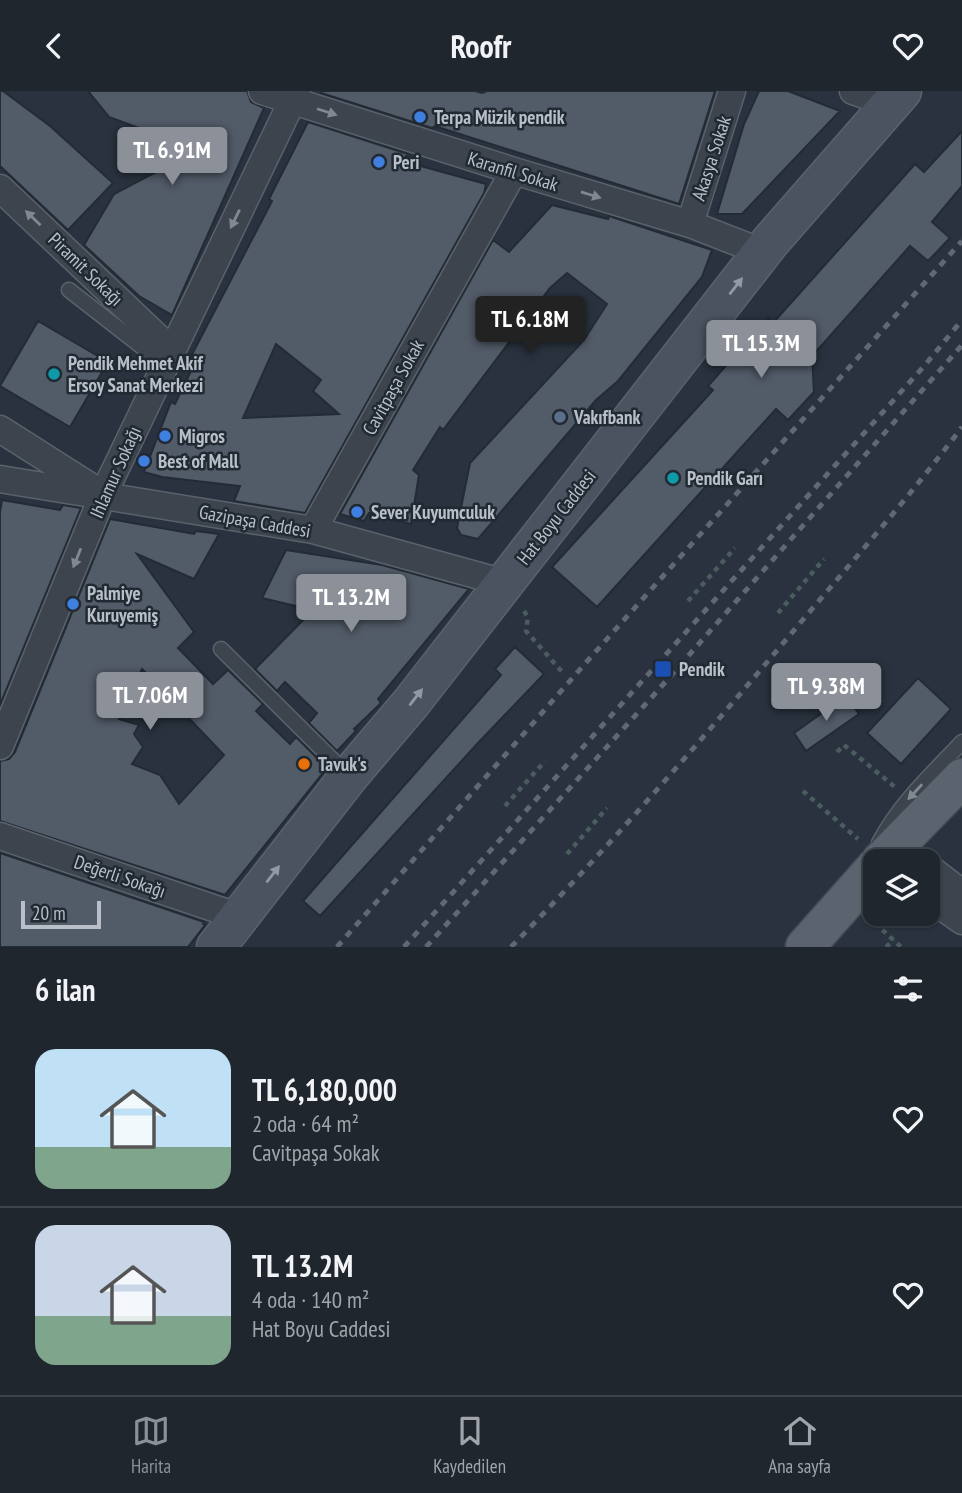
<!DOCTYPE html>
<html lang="tr">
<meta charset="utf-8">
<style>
:root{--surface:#1f262e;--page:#272e36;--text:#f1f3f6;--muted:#a1a5aa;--line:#3c434a;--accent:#8c9099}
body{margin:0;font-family:"PT Sans Narrow",sans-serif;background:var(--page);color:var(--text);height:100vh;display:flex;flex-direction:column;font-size:26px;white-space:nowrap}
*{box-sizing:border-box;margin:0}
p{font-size:23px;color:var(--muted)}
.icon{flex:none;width:38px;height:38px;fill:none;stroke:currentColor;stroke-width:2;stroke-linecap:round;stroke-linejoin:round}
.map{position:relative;height:856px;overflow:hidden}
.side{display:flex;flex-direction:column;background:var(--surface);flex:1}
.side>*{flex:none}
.controls{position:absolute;left:863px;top:758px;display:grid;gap:14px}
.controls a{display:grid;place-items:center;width:77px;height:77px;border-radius:14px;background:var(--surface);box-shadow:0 2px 5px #0004,0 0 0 2px var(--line);font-size:35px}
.scale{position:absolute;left:21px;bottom:18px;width:80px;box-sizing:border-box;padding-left:7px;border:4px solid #b9bfc9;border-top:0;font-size:19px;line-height:24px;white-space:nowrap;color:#b9bfc9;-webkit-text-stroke:5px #212933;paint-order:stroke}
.price{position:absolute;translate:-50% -60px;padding:0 16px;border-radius:7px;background:var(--accent);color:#fff;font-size:23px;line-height:46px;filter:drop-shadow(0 2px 4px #0008)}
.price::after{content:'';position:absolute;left:50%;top:42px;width:21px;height:16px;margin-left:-10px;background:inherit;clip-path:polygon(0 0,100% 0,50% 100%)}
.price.selected{background:#222;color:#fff}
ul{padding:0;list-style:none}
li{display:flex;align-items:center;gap:21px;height:175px;padding:0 35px}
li+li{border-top:2px solid var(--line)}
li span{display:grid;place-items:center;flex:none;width:196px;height:140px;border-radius:21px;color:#555}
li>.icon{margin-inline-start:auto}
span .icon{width:84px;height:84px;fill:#fffc;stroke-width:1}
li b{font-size:30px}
h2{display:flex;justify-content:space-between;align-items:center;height:84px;padding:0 35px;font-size:30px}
header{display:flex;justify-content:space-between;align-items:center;height:91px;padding:0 35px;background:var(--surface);font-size:32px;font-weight:700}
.menu{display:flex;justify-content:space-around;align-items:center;height:98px;border-top:2px solid var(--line);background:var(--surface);font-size:19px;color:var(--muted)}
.menu a{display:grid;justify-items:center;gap:4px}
.menu .selected{color:var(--accent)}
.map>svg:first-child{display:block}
.building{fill:#525b68;stroke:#232b35;stroke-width:2;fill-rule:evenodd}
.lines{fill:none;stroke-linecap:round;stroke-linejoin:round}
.lane-casing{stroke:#5a626c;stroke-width:17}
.street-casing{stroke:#5a626c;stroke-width:29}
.secondary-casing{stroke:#5a626c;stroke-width:41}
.primary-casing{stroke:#464d57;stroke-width:41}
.path{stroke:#4b5c5e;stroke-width:4.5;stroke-dasharray:5 5;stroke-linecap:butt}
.lane{stroke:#3d444e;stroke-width:14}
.street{stroke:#3d444e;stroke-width:26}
.secondary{stroke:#4b5360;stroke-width:38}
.primary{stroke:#5b636e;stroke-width:38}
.rail{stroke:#5f6874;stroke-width:5;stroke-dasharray:7 7;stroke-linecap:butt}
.oneway{fill:#818892}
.oneway2{fill:#9299a4}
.shop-dot{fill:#3f7fe0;stroke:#212933;stroke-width:2.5}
.culture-dot{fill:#0f9aa8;stroke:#212933;stroke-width:2.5}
.service-dot{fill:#5c6f8a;stroke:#212933;stroke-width:2.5}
.transit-dot{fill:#1a4fb4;stroke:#212933;stroke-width:2.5}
.food-dot{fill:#e8710a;stroke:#212933;stroke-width:2.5}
.labels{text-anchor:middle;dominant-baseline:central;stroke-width:5;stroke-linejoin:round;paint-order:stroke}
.poi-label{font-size:19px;font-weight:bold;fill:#b9bfc9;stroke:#212933;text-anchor:start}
.street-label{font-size:19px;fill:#b9bfc9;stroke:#212933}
</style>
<header><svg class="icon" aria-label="back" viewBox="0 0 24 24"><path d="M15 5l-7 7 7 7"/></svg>Roofr<svg class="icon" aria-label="heart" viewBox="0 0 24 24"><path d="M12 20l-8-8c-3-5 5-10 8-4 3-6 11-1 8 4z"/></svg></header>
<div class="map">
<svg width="962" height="856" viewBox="0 0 962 856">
<rect width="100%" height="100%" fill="#29323e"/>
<path class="building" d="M0,0H3L50,35L113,92L68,139L0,75Z
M88,0H247L251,11L264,17L172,224L139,205L84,154L114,103L198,59L109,26Z
M322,0H475L482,2L487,0H715L679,113L435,35L432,37L321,2Z
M759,0H788L840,20L742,123H717L744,33Z
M308,31L408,63L402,70L486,93L484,102L305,422L234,410L240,395L162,386L144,381L171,311L175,313L193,276L187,273L272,110L269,108ZM276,253L321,289L313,300L339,323L243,327Z
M962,40V95L932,131L950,147L928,170L910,155L812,265L814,301L788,329L776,318L597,516L552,476L713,299L708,295L768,227L773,232L915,73L924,81Z
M552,114L608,128L609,125L712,159L702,186L618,290L596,309L478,448L461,444L457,437L470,372L584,249L607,213L567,182L550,197L443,339L440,336L413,379L419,384L411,433L369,422L364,430L340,423L493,149L509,161Z
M38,230L108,271L70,336L0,295Z
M2,409L60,419L63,414L81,417L0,614V421Z
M110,428L194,443L196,440L219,443L194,488L137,463L194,541L178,557L213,593L228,579L263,613L256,620L290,653L296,646L327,677L225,804L0,730V670L9,668L15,661ZM142,578L224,664L179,713L160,684L132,673L143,656L134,643L139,634L119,628Z
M286,459L382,474L469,498L378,608L381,612L354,638L356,640L337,660L309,632L317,622L285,591L277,600L255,578L313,519L262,507Z
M515,556L544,583L478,652L320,825L303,810L501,584L495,578Z
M918,587L951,618L901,673L867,642Z
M846,605L859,623L806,660L794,642Z
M0,762L204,831L203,833L205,834L188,856H0Z"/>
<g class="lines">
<defs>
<path id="lane" d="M69,199L164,273
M221,558L348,684
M879,752C899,713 932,683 962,651"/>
<path id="street" d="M262,0L514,80L690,133L762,161
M853,0L890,13
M0,97L171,259
M690,133L732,0
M0,338L96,399
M0,388L313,439L505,492
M313,439L514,80
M0,655L103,404L297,0
M0,745L240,826
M928,776L962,802
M928,806L962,830"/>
<path id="secondary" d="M216,856L349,685L411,612L770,151L902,0"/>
<path id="primary" d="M881,770L962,687
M805,856L875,777"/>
</defs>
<use href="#lane" class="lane-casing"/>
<use href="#street" class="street-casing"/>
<use href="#secondary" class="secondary-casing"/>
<use href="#primary" class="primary-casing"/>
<path class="path" d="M688,510L735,457
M524,520L528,526L526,540L564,583
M778,522L824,468
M837,661L844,654L895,696
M803,700L858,748
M505,715L545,670
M567,763L607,717
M875,832L901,856
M886,856L894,849"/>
<use href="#lane" class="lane"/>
<use href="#street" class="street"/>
<use href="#secondary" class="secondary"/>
<use href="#primary" class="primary"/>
<path class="rail" d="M337,856L590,567L962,150
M404,856L925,274L962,229
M426,856L652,606L962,254
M511,856C609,756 700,651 790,544C848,475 908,408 962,336"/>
</g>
<defs><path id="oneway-solid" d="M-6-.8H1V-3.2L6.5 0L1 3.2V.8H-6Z" transform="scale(1.75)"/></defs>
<g class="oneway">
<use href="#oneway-solid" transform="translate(327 21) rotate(18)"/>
<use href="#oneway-solid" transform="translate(591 104) rotate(17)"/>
<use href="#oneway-solid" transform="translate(33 127) rotate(-136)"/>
<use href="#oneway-solid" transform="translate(235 128) rotate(116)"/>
<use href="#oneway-solid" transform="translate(77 467) rotate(112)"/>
<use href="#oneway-solid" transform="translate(915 701) rotate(133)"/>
</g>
<g class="oneway2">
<use href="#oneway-solid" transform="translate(736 195) rotate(-52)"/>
<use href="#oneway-solid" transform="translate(416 606) rotate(-52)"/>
<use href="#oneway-solid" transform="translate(273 783) rotate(-52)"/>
</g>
<g class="shop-dot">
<circle cx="420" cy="26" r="7"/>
<circle cx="379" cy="71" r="7"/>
<circle cx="165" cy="345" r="7"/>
<circle cx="144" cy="370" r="7"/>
<circle cx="357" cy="421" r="7"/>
<circle cx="73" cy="513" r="7"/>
</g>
<g class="culture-dot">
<circle cx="54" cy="283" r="7"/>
<circle cx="673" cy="387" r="7"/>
</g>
<circle class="service-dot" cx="560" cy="326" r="7"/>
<rect class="transit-dot" x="654" y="569" width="18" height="18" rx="3.5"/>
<circle class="food-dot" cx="304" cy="673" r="7"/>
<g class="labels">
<g class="poi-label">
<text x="434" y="26">Terpa Müzik pendik</text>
<text x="393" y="71">Peri</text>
<text x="68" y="272">Pendik Mehmet Akif<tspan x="68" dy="22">Ersoy Sanat Merkezi</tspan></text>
<text x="574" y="326">Vakıfbank</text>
<text x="179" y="345">Migros</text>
<text x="158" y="370">Best of Mall</text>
<text x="687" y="387">Pendik Garı</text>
<text x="371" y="421">Sever Kuyumculuk</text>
<text x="87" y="502">Palmiye<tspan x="87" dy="22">Kuruyemiş</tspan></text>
<text x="679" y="578">Pendik</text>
<text x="318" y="673">Tavuk's</text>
</g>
<g class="street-label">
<text transform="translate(711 67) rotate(-72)">Akasya Sokak</text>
<text transform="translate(513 80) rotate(17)">Karanfil Sokak</text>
<text transform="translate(86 178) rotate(44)">Piramit Sokağı</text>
<text transform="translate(393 296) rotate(-61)">Cavitpaşa Sokak</text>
<text transform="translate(115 381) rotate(-66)">Ihlamur Sokağı</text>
<text transform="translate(556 426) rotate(-52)">Hat Boyu Caddesi</text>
<text transform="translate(255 430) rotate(10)">Gazipaşa Caddesi</text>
<text transform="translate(120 785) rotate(19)">Değerli Sokağı</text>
</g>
</g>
</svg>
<div class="controls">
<a><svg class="icon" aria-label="layers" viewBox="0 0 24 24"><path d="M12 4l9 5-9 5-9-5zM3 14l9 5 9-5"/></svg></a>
</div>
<div class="scale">20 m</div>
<b class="price" style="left:172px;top:96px">TL 6.91M</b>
<b class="price selected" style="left:530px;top:265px">TL 6.18M</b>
<b class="price" style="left:761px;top:289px">TL 15.3M</b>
<b class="price" style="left:351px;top:543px">TL 13.2M</b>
<b class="price" style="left:826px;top:632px">TL 9.38M</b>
<b class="price" style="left:150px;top:641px">TL 7.06M</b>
</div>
<section class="side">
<h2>6 ilan<svg class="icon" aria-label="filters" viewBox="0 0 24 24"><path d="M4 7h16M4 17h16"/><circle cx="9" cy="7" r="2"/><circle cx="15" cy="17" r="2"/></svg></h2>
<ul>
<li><span style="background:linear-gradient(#bfe0f5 70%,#7fa58c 0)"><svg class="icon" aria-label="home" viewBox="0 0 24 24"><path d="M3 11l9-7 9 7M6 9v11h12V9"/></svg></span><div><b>TL 6,180,000</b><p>2 oda · 64 m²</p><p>Cavitpaşa Sokak</p></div><svg class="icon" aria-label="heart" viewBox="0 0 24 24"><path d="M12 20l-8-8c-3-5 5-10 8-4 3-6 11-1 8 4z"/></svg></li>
<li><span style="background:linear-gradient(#c9d6e8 65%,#7fa58c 0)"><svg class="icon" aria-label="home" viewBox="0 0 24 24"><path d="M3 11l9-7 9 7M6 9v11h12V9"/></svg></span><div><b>TL 13.2M</b><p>4 oda · 140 m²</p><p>Hat Boyu Caddesi</p></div><svg class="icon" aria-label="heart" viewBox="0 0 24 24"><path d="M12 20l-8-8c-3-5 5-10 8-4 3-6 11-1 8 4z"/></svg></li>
</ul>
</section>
<nav class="menu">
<a class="selected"><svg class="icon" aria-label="map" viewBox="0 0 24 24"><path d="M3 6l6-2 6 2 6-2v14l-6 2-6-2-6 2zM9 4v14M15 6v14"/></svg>Harita</a>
<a><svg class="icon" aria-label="saved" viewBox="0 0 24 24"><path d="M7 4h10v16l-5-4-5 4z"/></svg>Kaydedilen</a>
<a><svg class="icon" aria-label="home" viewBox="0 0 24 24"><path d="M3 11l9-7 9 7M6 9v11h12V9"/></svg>Ana sayfa</a>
</nav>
